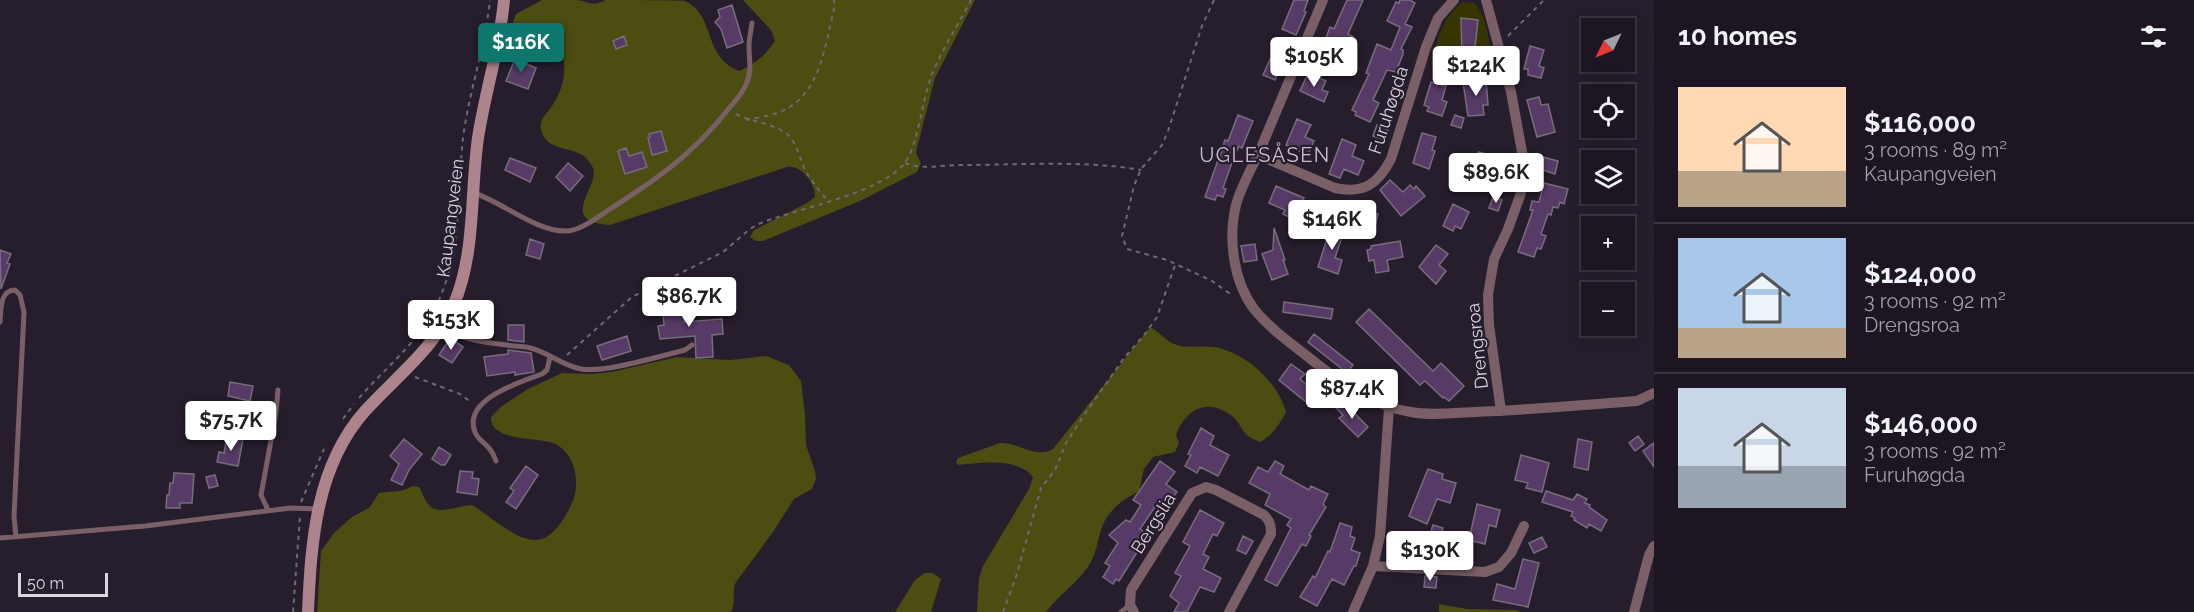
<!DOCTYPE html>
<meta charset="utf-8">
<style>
:root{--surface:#1d1622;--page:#2a232f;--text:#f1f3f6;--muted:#a09fa5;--line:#3b3540;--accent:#0f766e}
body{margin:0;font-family:Raleway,sans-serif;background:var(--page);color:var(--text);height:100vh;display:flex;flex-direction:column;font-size:22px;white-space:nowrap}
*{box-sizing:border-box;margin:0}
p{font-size:20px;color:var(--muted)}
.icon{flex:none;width:33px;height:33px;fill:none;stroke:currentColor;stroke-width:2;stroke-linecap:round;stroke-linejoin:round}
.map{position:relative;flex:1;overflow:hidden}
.panel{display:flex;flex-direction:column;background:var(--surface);width:540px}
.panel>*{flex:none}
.needle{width:39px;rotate:227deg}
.buttons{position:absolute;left:1581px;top:18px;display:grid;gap:12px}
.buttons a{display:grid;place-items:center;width:54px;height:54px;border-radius:0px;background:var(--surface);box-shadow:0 3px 15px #0003,0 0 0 2px var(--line);font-size:30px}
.scale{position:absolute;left:18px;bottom:15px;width:90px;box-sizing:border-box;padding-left:6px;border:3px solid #dad4de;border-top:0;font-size:16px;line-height:21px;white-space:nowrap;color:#dad4de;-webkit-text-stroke:4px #271e2d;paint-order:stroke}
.price{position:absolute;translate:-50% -51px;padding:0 14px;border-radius:6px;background:#fff;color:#222;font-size:20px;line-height:39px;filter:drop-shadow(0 2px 3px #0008)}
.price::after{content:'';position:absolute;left:50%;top:36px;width:18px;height:14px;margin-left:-9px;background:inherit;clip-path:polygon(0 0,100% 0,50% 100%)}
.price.selected{background:var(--accent);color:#fff}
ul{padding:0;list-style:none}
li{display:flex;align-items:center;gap:18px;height:150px;padding:0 24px}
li+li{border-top:2px solid var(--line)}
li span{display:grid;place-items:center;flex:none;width:168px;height:120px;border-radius:0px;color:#555}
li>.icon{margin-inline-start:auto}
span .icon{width:72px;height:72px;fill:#fffc;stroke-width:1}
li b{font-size:26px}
h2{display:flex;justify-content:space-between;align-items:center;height:72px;padding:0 24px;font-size:26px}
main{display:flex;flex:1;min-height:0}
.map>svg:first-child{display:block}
.green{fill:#363700}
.forest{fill:#4b4d11}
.building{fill:#573b66;stroke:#776d7e;stroke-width:1.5}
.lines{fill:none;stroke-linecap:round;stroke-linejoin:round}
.path{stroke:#6f6875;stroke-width:2;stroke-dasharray:4.5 4.5;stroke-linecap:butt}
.service{stroke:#7a6066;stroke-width:5}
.minor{stroke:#7a6066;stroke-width:10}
.secondary{stroke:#ad838c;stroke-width:12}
.labels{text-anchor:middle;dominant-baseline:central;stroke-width:4.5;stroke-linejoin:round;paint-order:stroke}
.street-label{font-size:18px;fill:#dad4de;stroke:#271e2d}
.neighbourhood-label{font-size:20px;letter-spacing:1.5px;fill:#cabed2;stroke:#271e2d}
</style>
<main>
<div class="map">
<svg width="1654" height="612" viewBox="0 0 1654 612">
<rect width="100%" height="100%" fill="#271e2d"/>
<path class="green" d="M1462,2L1474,3C1488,17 1488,43 1493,61L1462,71L1431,64C1437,39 1442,20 1462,2Z"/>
<path class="forest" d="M542,0C554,0 566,0 577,0C591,2 591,7 606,0C619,0 677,0 685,1C716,15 702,56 739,71C756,63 765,56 775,41L771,30L743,0H975L935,78L917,148L916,153L921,163L917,172L860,201L763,241H756L750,237L754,230L807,203L815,197C816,184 801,164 787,167L610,225C556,221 600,188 593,168C582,141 548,157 541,130C538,120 547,114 552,106C565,86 569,64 558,42C554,35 551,28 543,26C534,23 525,29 516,27L513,22L516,14Z
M1150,327C1160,332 1166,342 1177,345C1189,349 1201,345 1214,347C1245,352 1278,382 1286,412C1279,425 1273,435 1260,442C1256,440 1250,438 1247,435C1241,430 1239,421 1232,416C1207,397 1186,409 1176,435L1179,443L1175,452L1153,457L1144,469L1139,491C1124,499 1108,510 1102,527C1097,540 1097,554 1088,567C1076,584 1059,595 1046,612H977L979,578L983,566L1029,489L1033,477C1018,457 980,463 958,465L956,462L958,458L1000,443C1019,442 1034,459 1053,449Z
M766,356L789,365L801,381L805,415L806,445L815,471L816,479L812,489L794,499L773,532L736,582C731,591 737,600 731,612H317L321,551L334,533L352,517L369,508L379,493C392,490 400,494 412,486L419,487C423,493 424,500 429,505C438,516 460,505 472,505C490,515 526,552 548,536C559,529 572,507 575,494C579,476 573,451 553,443C538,437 490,442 491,417L502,406L528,389L562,373L592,374L612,372L677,357L730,360Z
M925,573H933L941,579L931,612H895L915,580Z
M1439,604L1467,609L1517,610L1520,612H1439Z"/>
<path class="building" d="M1294,0H1308L1304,11L1306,12L1296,35L1282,29Z
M1347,0H1363L1348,34L1353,37L1347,51L1342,49L1340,55L1337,54L1331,70L1317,62L1330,27L1334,29Z
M1400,0H1410L1415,3L1405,24L1412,27L1401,49L1403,50V54L1396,72L1387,70L1373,100L1379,103L1370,122L1355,115L1356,112L1352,110L1369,74L1366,73L1377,44L1391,50L1400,27L1387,21L1396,2L1399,3Z
M732,5L743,42L727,48L721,29L715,22L720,17L718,10Z
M1461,18L1478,20L1474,57L1462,56Z
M624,36L627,45L616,49L613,41Z
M1530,46L1544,50L1539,66L1544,68L1541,78L1528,75V69H1524Z
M1271,57L1283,62L1275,80L1263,75Z
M515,59L536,68L528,89L506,81Z
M1308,73L1326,81L1322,90L1328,92L1324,102L1300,91Z
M1486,79L1488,105H1483L1484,115L1468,116L1463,82Z
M1431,82L1446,86L1442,100L1447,102L1442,116L1427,111L1429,107L1424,105Z
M1539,97L1541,105L1548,104L1555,132L1537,137L1527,100Z
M1238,115L1253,121L1242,148L1239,146L1234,157L1223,188L1226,189L1223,197L1217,195L1215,200L1205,197L1225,140L1228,141Z
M1455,115L1464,118L1461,128L1451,125Z
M1297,119L1311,125L1305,137L1314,141L1308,155L1286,145Z
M1377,125L1388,130L1385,140L1373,136Z
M661,131L667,151L652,155L648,138L650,137L649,134Z
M1422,133L1436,137L1432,150L1435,151L1429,169L1413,163Z
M1342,139L1356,145L1352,156L1364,161L1358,175L1344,169L1340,178L1329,174Z
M626,148L629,156L642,152L647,167L625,174L618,151Z
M1479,152L1492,156L1479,182L1467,177Z
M1543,157L1558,161L1555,174L1540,169Z
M510,158L536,168L530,182L505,170Z
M568,163L583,176L570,191L556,177Z
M1390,180L1403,192L1410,185L1414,189L1416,186L1425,196L1401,216L1380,190Z
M1544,183L1568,189L1564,204L1560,202L1558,208L1553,207L1551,215L1548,214L1541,234L1546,236L1541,249L1537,248L1534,257L1518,252L1533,210H1530L1532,201L1539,202Z
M1276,186L1304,198L1297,215L1293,213L1291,218L1283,214L1285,210L1269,203Z
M1493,197L1502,200L1498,211L1489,208Z
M1453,204L1469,212L1461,229L1455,226L1453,231L1443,226Z
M1365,211L1378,214L1375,226L1362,223Z
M1331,226L1344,231L1335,258L1342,260L1338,274L1318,267Z
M1274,228L1285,260H1283L1288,274L1272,280L1262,254L1273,250Z
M530,239L544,244L540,259L526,255Z
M1400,241L1403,257L1387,260L1389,271L1376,273L1374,260L1369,261L1367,250L1371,249V246Z
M1255,244L1257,260L1244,262L1241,246Z
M1436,245L1448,254L1439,265L1446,271L1436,284L1419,267Z
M0,250L11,254L7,263L10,264L1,289Z
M682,298L684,322L722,319L723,334L712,335L713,357L696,358L695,336L660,339L658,326L664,325L662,300Z
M1284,302L1333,309L1331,319L1283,312Z
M1369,309L1433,371L1441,363L1464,386L1449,401L1444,397L1443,398L1425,381L1420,385L1356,322Z
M508,325H524V342L508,340Z
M1314,334L1353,365L1347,373L1308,342Z
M627,336L631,351L602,360L597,346Z
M450,338L463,347L452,363L439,355Z
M508,350L531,353L534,372L515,375V372L487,376L484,357L508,354Z
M1291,364L1305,374L1300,379L1315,391L1306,402L1279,380Z
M230,382L253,386L250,401L228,396Z
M1343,401L1368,427L1358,437L1339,418L1343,415L1336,408Z
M1201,428L1214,436L1210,445L1229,455L1218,476L1200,467L1197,473L1185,466L1191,455L1188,454Z
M227,436L243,439L238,466L217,462L219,452L224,453Z
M1638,436L1644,444L1635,451L1629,443Z
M404,439L422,454L409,470L402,485L391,480L399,464L390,456Z
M1578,439L1592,442L1588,470L1574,467Z
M1654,443V467L1643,451Z
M439,447L451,455L445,465H441L432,459Z
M1521,455L1549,463L1542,492L1526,488L1528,483L1515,480Z
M1160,461L1175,472L1166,484L1177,492L1167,506L1159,501L1140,529L1148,535L1119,581L1116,579L1113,584L1103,577L1110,566L1105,563L1118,543L1109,535L1126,520L1130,522L1141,505L1133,500Z
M1275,461L1284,466L1280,474L1309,490L1311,486L1328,494L1323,504L1326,507L1309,535L1311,536L1306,546L1302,544L1277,586L1265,580L1291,528L1287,525L1291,519L1265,505L1270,494L1249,483L1258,467L1268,472Z
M526,466L538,475L516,509L506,502L514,491L510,488Z
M1428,469L1443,474L1442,479L1456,483L1450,503L1437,499L1427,524L1409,516Z
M460,471L473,472L472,478L479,479L477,495L457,492Z
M174,473L194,474L192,503H180V508H166L167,495H169L170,483H173Z
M215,475L218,486L209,488L206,477Z
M1546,491L1573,500L1577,494L1587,499L1585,503L1590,505L1589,507L1607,520L1601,531L1589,524L1587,528L1574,520L1575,518L1571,516L1573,512L1542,502Z
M1477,504L1500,510L1496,527L1489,525L1485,544L1469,540Z
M1200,510L1224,523L1217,536L1213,534L1203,554L1209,557L1203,569L1221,578L1214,592L1200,587L1187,612H1174L1179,603L1170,596L1181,576L1175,573L1190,546L1183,542Z
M1340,523L1352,527L1350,536L1355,538L1351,550L1360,553L1356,566H1354L1344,585L1332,579L1317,606L1300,597L1313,576L1315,578L1328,551L1330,552Z
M1433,525L1443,528L1440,540L1429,537Z
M1243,536L1253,541L1246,554L1237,550Z
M1542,537L1547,547L1534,553L1529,543Z
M1523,559L1539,563L1528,607L1493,600L1497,584L1515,589Z
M1425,576L1437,577L1436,588L1424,587Z"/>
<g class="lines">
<path class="path" d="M1214,0L1202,26L1168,131L1162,145L1141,169L1134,186L1122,236L1127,249L1167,260L1212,281L1233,296
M1508,36L1544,0
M736,114C751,122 773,123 787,134C798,143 800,163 808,175C814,184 821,193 828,201
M746,120C761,117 778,115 791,106C821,87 826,41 834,9V0
M905,163C922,170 941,165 960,165C1018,165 1084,160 1141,170
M567,355L632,297L721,253C735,244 747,228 761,223C799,208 878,194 904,164C918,147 922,100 931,77C941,51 958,25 971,0
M415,377L460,394L472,403
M359,398C386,367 420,341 437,304C462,252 457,194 463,138C469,92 485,47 490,0
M343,419L354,404
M301,502L324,449
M293,612L300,516
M1003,612L1016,577L1041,488L1055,470L1066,443L1084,415L1124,358L1145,334L1157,317L1175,265"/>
<path class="service" d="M474,193C502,202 537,232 566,231C580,231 596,218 607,211C654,181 691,156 726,112C734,102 743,94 747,82C752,70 749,59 749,46C749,39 751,31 752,23
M0,322C1,309 0,290 15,290L20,295L24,312L14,516L16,537
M442,329C469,342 496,344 526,347C546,350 562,366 581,369C605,373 660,356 685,350L692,345
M496,461C490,443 479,443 475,432C462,399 521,382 542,374L547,370L550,357
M268,510L261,495L276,413L278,390
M0,538L145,526L291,508L318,509
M1121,612L1130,605"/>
<path class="minor" d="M1323,0L1258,155C1250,171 1241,187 1236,205C1228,238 1233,281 1254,309C1270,329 1292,344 1312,360C1342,384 1372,406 1411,412C1431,416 1453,413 1474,412C1528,410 1583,405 1637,401L1654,393
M1486,0L1511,92L1523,157L1521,193L1508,229L1494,259L1488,295L1489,325L1501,411
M1258,155L1335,188C1364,194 1378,184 1391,159L1426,47L1438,18L1454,0
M1373,566L1485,572L1499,567L1511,553L1524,526
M1134,612L1130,605L1131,590L1192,493L1206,487L1216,490L1264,515C1270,521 1271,525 1271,534L1229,612
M1353,612L1373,566L1380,536L1389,408
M1634,612L1649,555L1654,546"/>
<path class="secondary" d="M308,612C311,542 316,466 365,411C396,377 436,347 454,304C476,252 470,193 478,138C485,92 500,47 504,0"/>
</g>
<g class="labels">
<g class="street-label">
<text transform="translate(1388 110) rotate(-72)">Furuhøgda</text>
<text transform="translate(450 218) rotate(-83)">Kaupangveien</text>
<text transform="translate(1477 346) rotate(-96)">Drengsroa</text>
<text transform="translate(1153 523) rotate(-58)">Bergslia</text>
</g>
<g class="neighbourhood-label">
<text x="1265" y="155">UGLESÅSEN</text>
</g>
</g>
</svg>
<div class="buttons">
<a><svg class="needle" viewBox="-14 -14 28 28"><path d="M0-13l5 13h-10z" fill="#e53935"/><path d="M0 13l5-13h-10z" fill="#a09fa5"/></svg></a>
<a><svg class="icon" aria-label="locate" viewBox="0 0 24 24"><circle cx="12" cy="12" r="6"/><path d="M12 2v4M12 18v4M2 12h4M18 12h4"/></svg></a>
<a><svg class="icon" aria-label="layers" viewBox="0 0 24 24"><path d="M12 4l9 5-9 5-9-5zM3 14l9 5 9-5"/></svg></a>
<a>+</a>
<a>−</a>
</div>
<div class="scale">50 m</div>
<b class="price selected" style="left:521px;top:74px">$116K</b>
<b class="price" style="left:1314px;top:88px">$105K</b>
<b class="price" style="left:1476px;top:97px">$124K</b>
<b class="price" style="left:1496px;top:204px">$89.6K</b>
<b class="price" style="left:1332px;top:251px">$146K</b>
<b class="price" style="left:689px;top:328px">$86.7K</b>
<b class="price" style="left:451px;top:351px">$153K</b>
<b class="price" style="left:1352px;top:420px">$87.4K</b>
<b class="price" style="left:231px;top:452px">$75.7K</b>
<b class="price" style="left:1430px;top:582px">$130K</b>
</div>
<section class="panel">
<h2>10 homes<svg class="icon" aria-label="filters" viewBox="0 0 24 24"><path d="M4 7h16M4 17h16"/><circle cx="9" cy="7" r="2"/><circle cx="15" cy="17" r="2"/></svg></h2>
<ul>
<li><span style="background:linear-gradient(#ffd9b3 70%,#b9a48a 0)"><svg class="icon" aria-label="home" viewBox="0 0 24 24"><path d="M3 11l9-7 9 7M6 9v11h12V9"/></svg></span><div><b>$116,000</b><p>3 rooms · 89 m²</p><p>Kaupangveien</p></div></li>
<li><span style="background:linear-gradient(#a9c7e8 75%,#b9a48a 0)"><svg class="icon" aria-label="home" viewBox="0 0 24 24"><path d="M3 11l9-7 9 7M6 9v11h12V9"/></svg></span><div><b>$124,000</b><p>3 rooms · 92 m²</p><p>Drengsroa</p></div></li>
<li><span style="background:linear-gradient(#c9d6e8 65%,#9aa5b1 0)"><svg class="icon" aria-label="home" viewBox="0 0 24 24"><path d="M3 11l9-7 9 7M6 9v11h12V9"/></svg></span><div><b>$146,000</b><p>3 rooms · 92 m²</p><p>Furuhøgda</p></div></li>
</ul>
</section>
</main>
